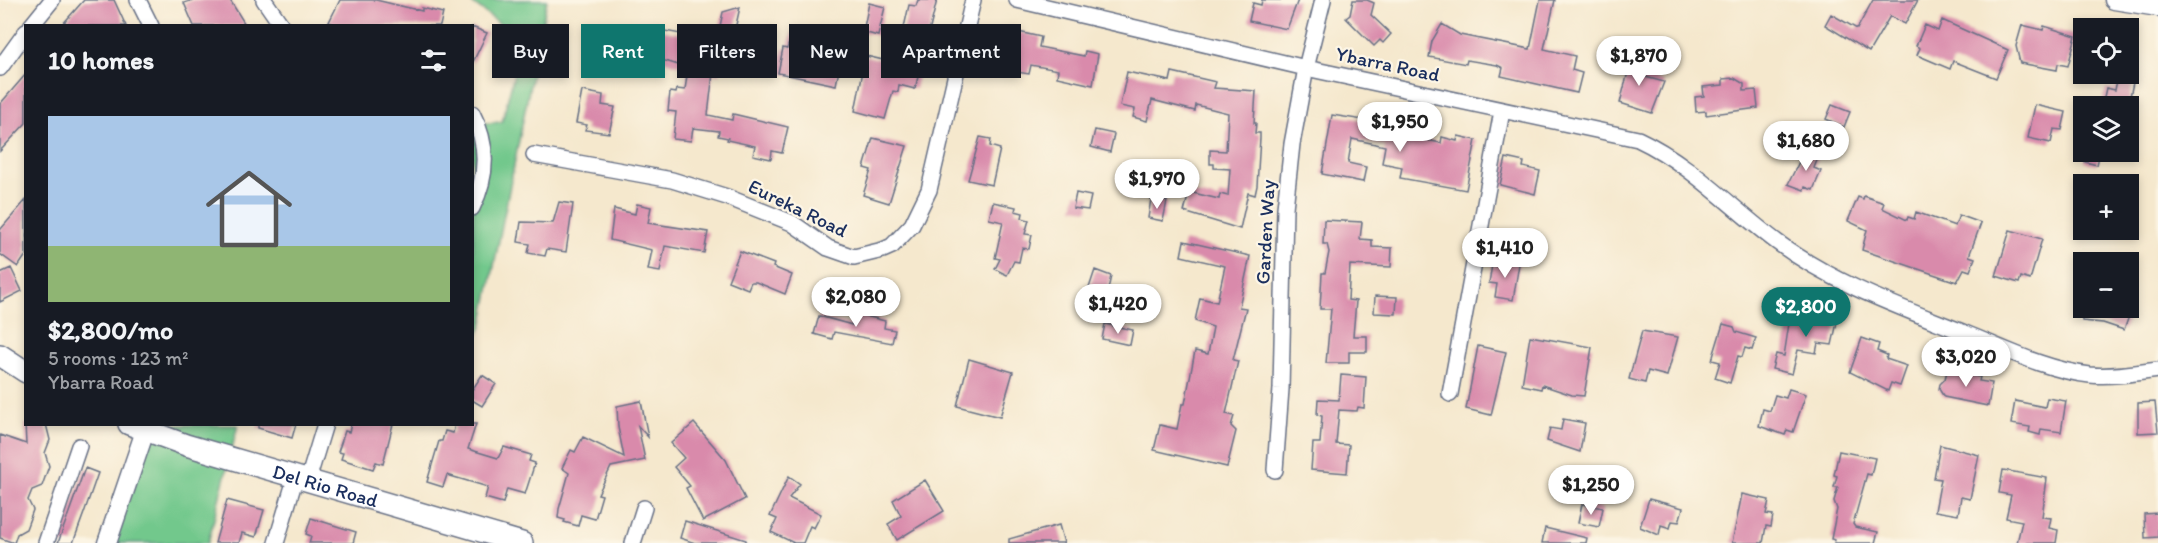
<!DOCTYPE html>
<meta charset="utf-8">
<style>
:root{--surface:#171b24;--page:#242831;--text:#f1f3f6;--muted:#9ea1a6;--accent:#0f766e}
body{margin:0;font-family:Itim,sans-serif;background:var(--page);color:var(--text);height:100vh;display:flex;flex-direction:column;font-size:22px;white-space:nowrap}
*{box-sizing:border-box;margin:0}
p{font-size:20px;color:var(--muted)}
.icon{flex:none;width:33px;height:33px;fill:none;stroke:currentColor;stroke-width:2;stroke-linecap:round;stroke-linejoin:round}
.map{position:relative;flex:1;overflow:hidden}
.details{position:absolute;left:24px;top:24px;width:450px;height:402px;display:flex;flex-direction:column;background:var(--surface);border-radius:0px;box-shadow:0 3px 9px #0003}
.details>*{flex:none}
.hud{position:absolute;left:492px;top:24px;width:570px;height:54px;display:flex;gap:12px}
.tools{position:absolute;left:2073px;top:18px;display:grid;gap:12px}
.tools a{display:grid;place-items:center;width:66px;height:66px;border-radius:0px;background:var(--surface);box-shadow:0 3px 9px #0003;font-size:30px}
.price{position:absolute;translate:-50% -51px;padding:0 14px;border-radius:21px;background:#fff;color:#222;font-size:20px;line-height:39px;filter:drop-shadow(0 2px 3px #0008)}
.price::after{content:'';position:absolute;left:50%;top:36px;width:18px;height:14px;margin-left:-9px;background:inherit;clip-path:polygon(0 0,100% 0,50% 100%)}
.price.current{background:var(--accent);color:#fff}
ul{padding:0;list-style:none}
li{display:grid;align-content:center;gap:12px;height:318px;padding:0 24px}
li span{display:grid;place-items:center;height:186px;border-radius:0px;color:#555}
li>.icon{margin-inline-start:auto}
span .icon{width:108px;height:108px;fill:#fffc;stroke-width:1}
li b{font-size:26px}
h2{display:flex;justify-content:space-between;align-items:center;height:72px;padding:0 24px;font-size:26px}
.pill{padding:0 21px;border-radius:0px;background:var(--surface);box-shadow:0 3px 9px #0003;font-size:21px;line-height:54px}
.pill.current{background:var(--accent);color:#fff}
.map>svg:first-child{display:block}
.green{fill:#72c88c;stroke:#467c75;stroke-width:1.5}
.building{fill:#d98aab}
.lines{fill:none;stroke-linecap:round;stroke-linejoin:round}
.minor-casing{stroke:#677085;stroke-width:18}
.tertiary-casing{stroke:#677085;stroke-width:21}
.secondary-casing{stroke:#677085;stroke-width:24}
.minor{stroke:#fff;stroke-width:15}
.tertiary{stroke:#fff;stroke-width:18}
.secondary{stroke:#fff;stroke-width:21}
.labels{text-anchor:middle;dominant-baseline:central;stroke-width:4.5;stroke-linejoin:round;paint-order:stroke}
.street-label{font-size:20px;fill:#1b2f5e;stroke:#fcf5e5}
</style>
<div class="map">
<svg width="2158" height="543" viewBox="0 0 2158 543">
<rect width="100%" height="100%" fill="#fcf5e5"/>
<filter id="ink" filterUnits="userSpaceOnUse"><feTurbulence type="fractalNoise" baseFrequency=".0167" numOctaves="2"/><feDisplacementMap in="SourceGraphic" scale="12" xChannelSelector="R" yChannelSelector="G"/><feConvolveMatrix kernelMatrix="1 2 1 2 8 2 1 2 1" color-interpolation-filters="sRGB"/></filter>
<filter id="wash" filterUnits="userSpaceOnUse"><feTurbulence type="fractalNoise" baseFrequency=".008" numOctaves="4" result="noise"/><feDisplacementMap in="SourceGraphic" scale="24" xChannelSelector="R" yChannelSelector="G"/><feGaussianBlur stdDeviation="1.35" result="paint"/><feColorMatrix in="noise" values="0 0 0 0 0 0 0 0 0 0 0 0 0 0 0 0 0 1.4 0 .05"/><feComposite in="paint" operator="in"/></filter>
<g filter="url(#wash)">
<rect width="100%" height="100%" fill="#f5e8cd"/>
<path class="green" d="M468,0H547L482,326L473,345V124L502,122L517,62L512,33Z
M148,425H238L208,543H111Z"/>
<g id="blocks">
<path class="building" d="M84,0H114L126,26H61Z
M193,0H230L246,26H194L184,3Z
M340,0H376L422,11V8L443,13L440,26H338L329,22Z
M918,0H937L915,89L899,85L898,92L893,91L885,119L855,111L866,56L896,63L909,5L916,6Z
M1262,0H1298L1287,29L1249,21L1253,3L1261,5Z
M1353,0H1367L1374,3L1371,15L1391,34L1383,43L1380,40L1374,46L1346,18L1350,15Z
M1540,0H1555L1544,49L1575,56L1572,70L1582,73L1577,93L1501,76L1503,68L1497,65L1467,60L1466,64L1429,57L1432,41L1442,24L1460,35L1530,49Z
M1873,0H1918L1905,24L1890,16L1869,52L1825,25L1831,14L1857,29Z
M869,3L885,7L878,36L863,32Z
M740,7L734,34L719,31L723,12Z
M1942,20L2008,50L1996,78L1953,61L1950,69L1917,55L1920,48L1916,46L1925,25L1938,31Z
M2022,25L2043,30L2044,26L2076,36L2068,66L2058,64L2057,70L2020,63L2016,46Z
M472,27L487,33L472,64Z
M693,29L728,34L719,75L713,73L708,115L732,120L733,114L788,127L782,153L772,151L771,159L753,155L755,146L727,140L728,138L718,136L719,131L693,128L691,141L673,139L676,112L668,111L670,92L676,93L677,89L685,90L688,68L649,56L655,32L659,33L660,30L691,36Z
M1005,29L1041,37L1039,47L1084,56L1085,51L1098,54L1093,85L1057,77L1058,70L1031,65L1029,74L1005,70L1010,48L1002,44Z
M792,33L808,36L806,53L841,60L836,85L778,73L783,48L787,49Z
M1625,55L1642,60L1638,75L1664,82L1652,113L1620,103L1628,72L1621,70Z
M1127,72L1170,81L1172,72L1216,82L1214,88L1256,91L1254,123H1256L1255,133H1260V138L1257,186L1255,195L1248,193L1240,229L1184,212L1189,192L1219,199L1220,194L1228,196L1230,169L1214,168V164H1210V150L1226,151L1228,113L1196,105L1195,111L1152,100L1147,121L1133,117L1135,109L1120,106Z
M26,74V123L0,151V104Z
M2118,75L2134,78L2128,106H2102L2106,88L2115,90Z
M1734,78L1744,84V91L1756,90L1758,108L1706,115V111L1696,112L1695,97L1704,96L1703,87L1723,85V79Z
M582,91L603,95L602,105L615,107L609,133L585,130L587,125L576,123Z
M1832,105L1850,112L1844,127L1826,119Z
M2035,105L2066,112L2062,130L2054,129L2051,143L2028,138Z
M1332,115L1370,121L1369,123L1393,129L1394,122L1420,128L1417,138L1441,143L1442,137L1457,141L1458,136L1476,140L1466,190L1400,178L1402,167L1382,163L1385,146L1352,139L1348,163L1366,167L1363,182L1322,174Z
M1095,130L1114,134L1110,152L1091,147Z
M980,137L991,139L990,146L1000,149L992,185L968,180Z
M873,138L907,146L889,203L863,195L871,170L864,168Z
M1805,150L1819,155L1814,168L1821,171L1813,190L1805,187L1804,190L1788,184Z
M2087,152H2100L2097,165L2085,162Z
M1506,158L1524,162L1523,167L1540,171L1535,194L1500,185Z
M1076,193L1091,196L1088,210L1073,208Z
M1864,196L1884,203L1882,208L1907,220L1908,217L1914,219L1916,212L1955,226L1959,215L1981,223L1969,256L1975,258L1970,271L1964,269L1957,282L1862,250L1867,230L1848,221L1858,197L1863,199Z
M1151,199L1167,201L1163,221L1148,218Z
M26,200V255L18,267L0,254V230Z
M559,202L573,204L566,252L547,249L545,256L528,253L530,244L518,242L521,222L553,223Z
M993,202L1016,207L1015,211L1023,213L1022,218L1029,220L1025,234L1032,235L1029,249L1022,248L1019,262L1014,261L1007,275L995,269L1000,259L995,258L1003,222L989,219Z
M637,204L651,207L648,223L708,232L704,253L665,246L660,272L648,270L652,250L610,240L614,209L635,214Z
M1324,220L1362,222L1360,239L1372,240V247L1392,248L1391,267L1350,265L1348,300L1356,301L1353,336H1367V352H1349V363H1326L1331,309H1320L1322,273H1325L1329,252L1327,244H1323Z
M2010,230L2042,239L2030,280L2021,277L2019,283L1996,276Z
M1184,241L1250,256L1239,307L1246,308L1233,360L1238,361L1226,414L1234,416L1231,426L1236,431L1227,467L1154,450L1160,425L1177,429L1182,404H1185L1195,351L1208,354L1213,327L1195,321L1200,298L1217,302L1225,266L1181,256Z
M740,251L774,264L773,267L792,275L785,294L756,282H751L748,289L728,281Z
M1497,260L1519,264L1513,300L1495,297L1497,284L1489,283L1492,265L1496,266Z
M11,268L22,291L0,302V273Z
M1095,270L1111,276L1107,294L1089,288Z
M1375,296L1397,297L1396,314L1374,313Z
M2081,308H2112V311L2129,316L2124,330L2103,323L2082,321Z
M1805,309L1838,318L1832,345L1818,343L1816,353L1798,350L1792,374L1772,369L1776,354L1784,356L1790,317L1803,319Z
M854,313L885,321L884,328L895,330L892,343L834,332L832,339L814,334L819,316L852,325Z
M1105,324L1133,330L1130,345L1102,339Z
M1723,324L1734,327L1736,332L1756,338L1752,350L1745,348L1742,357L1738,356L1730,383L1715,378L1720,362L1712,360Z
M1642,331L1678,337L1667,376L1648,371L1645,383L1629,379Z
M1530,336L1592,347L1584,396L1572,395L1542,385L1541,389L1522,385Z
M1862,338L1879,344L1877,351L1887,355L1886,359L1907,366L1900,386L1891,383L1888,391L1850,372Z
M1478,346L1506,352L1491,415L1466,409Z
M969,359L1013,372L1000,417L957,406Z
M1954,368L1969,371V375L1980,377L1979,381L1992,383L1988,406L1944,397L1939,389L1940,384L1945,379L1947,371L1954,372Z
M482,375L496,384L482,406L472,400V390Z
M1341,375L1366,377L1364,408L1358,407L1357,411L1339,410L1336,444L1349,445L1347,473L1311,470L1313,443H1320L1322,416L1317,415L1318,399L1339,400Z
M1789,389L1806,394L1793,432L1787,430L1785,435L1759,426L1763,409L1770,411L1775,395L1786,398Z
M2047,398L2066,401L2061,432L2041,429L2040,435L2029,432L2030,427L2011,424L2015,401L2045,407Z
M641,401L648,437L638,426L645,460L611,467L598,494L602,495L595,519L581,515L578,526L564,522L565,520L558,518L559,509L569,473L562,468L571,450L575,452L583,437L624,457L618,427L617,406Z
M2155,402L2158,432L2138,433V403Z
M1563,419L1585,423L1580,452L1547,441L1550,428L1561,430Z
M694,423L726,460L745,499L703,521L686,488L690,486L674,467L684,458L671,443Z
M25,424H46L50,440L45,453L49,466L42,486L32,490L28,500L33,510L26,529L17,534L14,543L0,538V435L26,444Z
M258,424H296L292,438L258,428Z
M351,424H393L383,464L376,462L373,469L341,459L343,453L338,452L345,431L349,432Z
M455,424H476L468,449L498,458L504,447L531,455L529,461L535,463L525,494L507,489L503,503L485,498L488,487L447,475L443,487L427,482L439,441H442L445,431L453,433Z
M1940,445L1979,455L1970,499L1961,497L1958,515L1935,511L1941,479L1934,478Z
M1839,451L1875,458L1871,475L1867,474L1853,524L1855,527L1878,532L1875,543H1834L1835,540L1831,539L1837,509L1834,501L1838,487H1834L1837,476L1834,475Z
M85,468L98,473L84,513L73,543H58Z
M2003,470L2047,478L2042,517L2051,518L2049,528L2058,530L2056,543H2017L2022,521L2006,518L2011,495L1999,493Z
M789,476L800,484L789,498L821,514L814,528L810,526L803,543H794L771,532L777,519L770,516Z
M925,480L944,511L897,540L888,524L901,516L893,500Z
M1742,494L1769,500L1766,514L1773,515L1771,527L1766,526L1763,543H1732Z
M1649,499L1683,508L1679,522L1672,521L1670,528L1661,525L1659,535L1640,527Z
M227,500L264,510L256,537L242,533L239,543H215Z
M1582,504L1603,508L1599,527L1578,523Z
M2158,513V537L2145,538L2144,514Z
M311,518L356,532L353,543H309L311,536L306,534Z
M685,521L746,540V543H695L680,538Z
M1059,525L1064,543H1009V539Z
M1545,528L1587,538L1586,543H1542Z"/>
</g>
</g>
<g filter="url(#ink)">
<use href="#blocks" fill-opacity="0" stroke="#677085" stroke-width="1.5"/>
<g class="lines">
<defs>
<path id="minor" d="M138,0L151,26
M264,0L282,26
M1017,0L1306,68L1638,139C1691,164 1730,207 1777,242C1834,284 1900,307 1965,333C2005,349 2046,370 2090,375C2112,377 2136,373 2158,370
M31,26L52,0
M0,68L26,32
M472,113C489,145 488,176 472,208
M534,155L672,180L727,197L792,223L828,248L854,257L883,250L892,246L912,225L929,190L973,0
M1450,394L1502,111
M1275,470L1281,389L1285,208L1292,144L1306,68L1323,0
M308,480L325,424
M46,543L79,446
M276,543L296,476
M633,543L644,508"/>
<path id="tertiary" d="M2114,0L2158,7
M107,543L145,431"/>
<g id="secondary">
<path d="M0,355L26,372"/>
<path id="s1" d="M129,424L186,445L522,543"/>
</g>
</defs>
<use href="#minor" class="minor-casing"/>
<use href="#tertiary" class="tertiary-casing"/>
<use href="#secondary" class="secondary-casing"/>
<use href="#minor" class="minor"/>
<use href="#tertiary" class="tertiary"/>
<use href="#secondary" class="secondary"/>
</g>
</g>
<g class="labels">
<g class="street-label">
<text transform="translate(1388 64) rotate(12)">Ybarra Road</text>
<text transform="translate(798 208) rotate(26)">Eureka Road</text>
<text transform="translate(1265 232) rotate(-87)">Garden Way</text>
<text stroke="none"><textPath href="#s1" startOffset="206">Del Rio Road</textPath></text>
</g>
</g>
</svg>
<div class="tools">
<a><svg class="icon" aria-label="locate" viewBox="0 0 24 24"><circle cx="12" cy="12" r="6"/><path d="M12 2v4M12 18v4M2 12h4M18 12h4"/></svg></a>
<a><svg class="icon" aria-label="layers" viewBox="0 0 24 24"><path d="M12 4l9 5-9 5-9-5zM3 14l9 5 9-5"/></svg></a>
<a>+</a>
<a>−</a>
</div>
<b class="price" style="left:1639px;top:87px">$1,870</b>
<b class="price" style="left:1400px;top:153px">$1,950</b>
<b class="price" style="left:1806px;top:172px">$1,680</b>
<b class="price" style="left:1157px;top:210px">$1,970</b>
<b class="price" style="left:1505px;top:279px">$1,410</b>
<b class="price" style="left:856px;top:328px">$2,080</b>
<b class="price" style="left:1118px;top:335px">$1,420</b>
<b class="price current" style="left:1806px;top:338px">$2,800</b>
<b class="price" style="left:1966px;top:388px">$3,020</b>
<b class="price" style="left:1591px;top:516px">$1,250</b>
<div class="hud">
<a class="pill">Buy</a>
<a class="pill current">Rent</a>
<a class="pill">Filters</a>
<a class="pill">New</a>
<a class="pill">Apartment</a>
</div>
<section class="details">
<h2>10 homes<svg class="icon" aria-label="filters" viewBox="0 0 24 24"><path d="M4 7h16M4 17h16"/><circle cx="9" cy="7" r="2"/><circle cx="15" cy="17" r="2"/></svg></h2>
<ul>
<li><span style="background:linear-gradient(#a9c7e8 70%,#8fb573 0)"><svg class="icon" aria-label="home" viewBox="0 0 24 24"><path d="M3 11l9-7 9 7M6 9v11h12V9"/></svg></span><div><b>$2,800/mo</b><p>5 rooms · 123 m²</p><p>Ybarra Road</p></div></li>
</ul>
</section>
</div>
